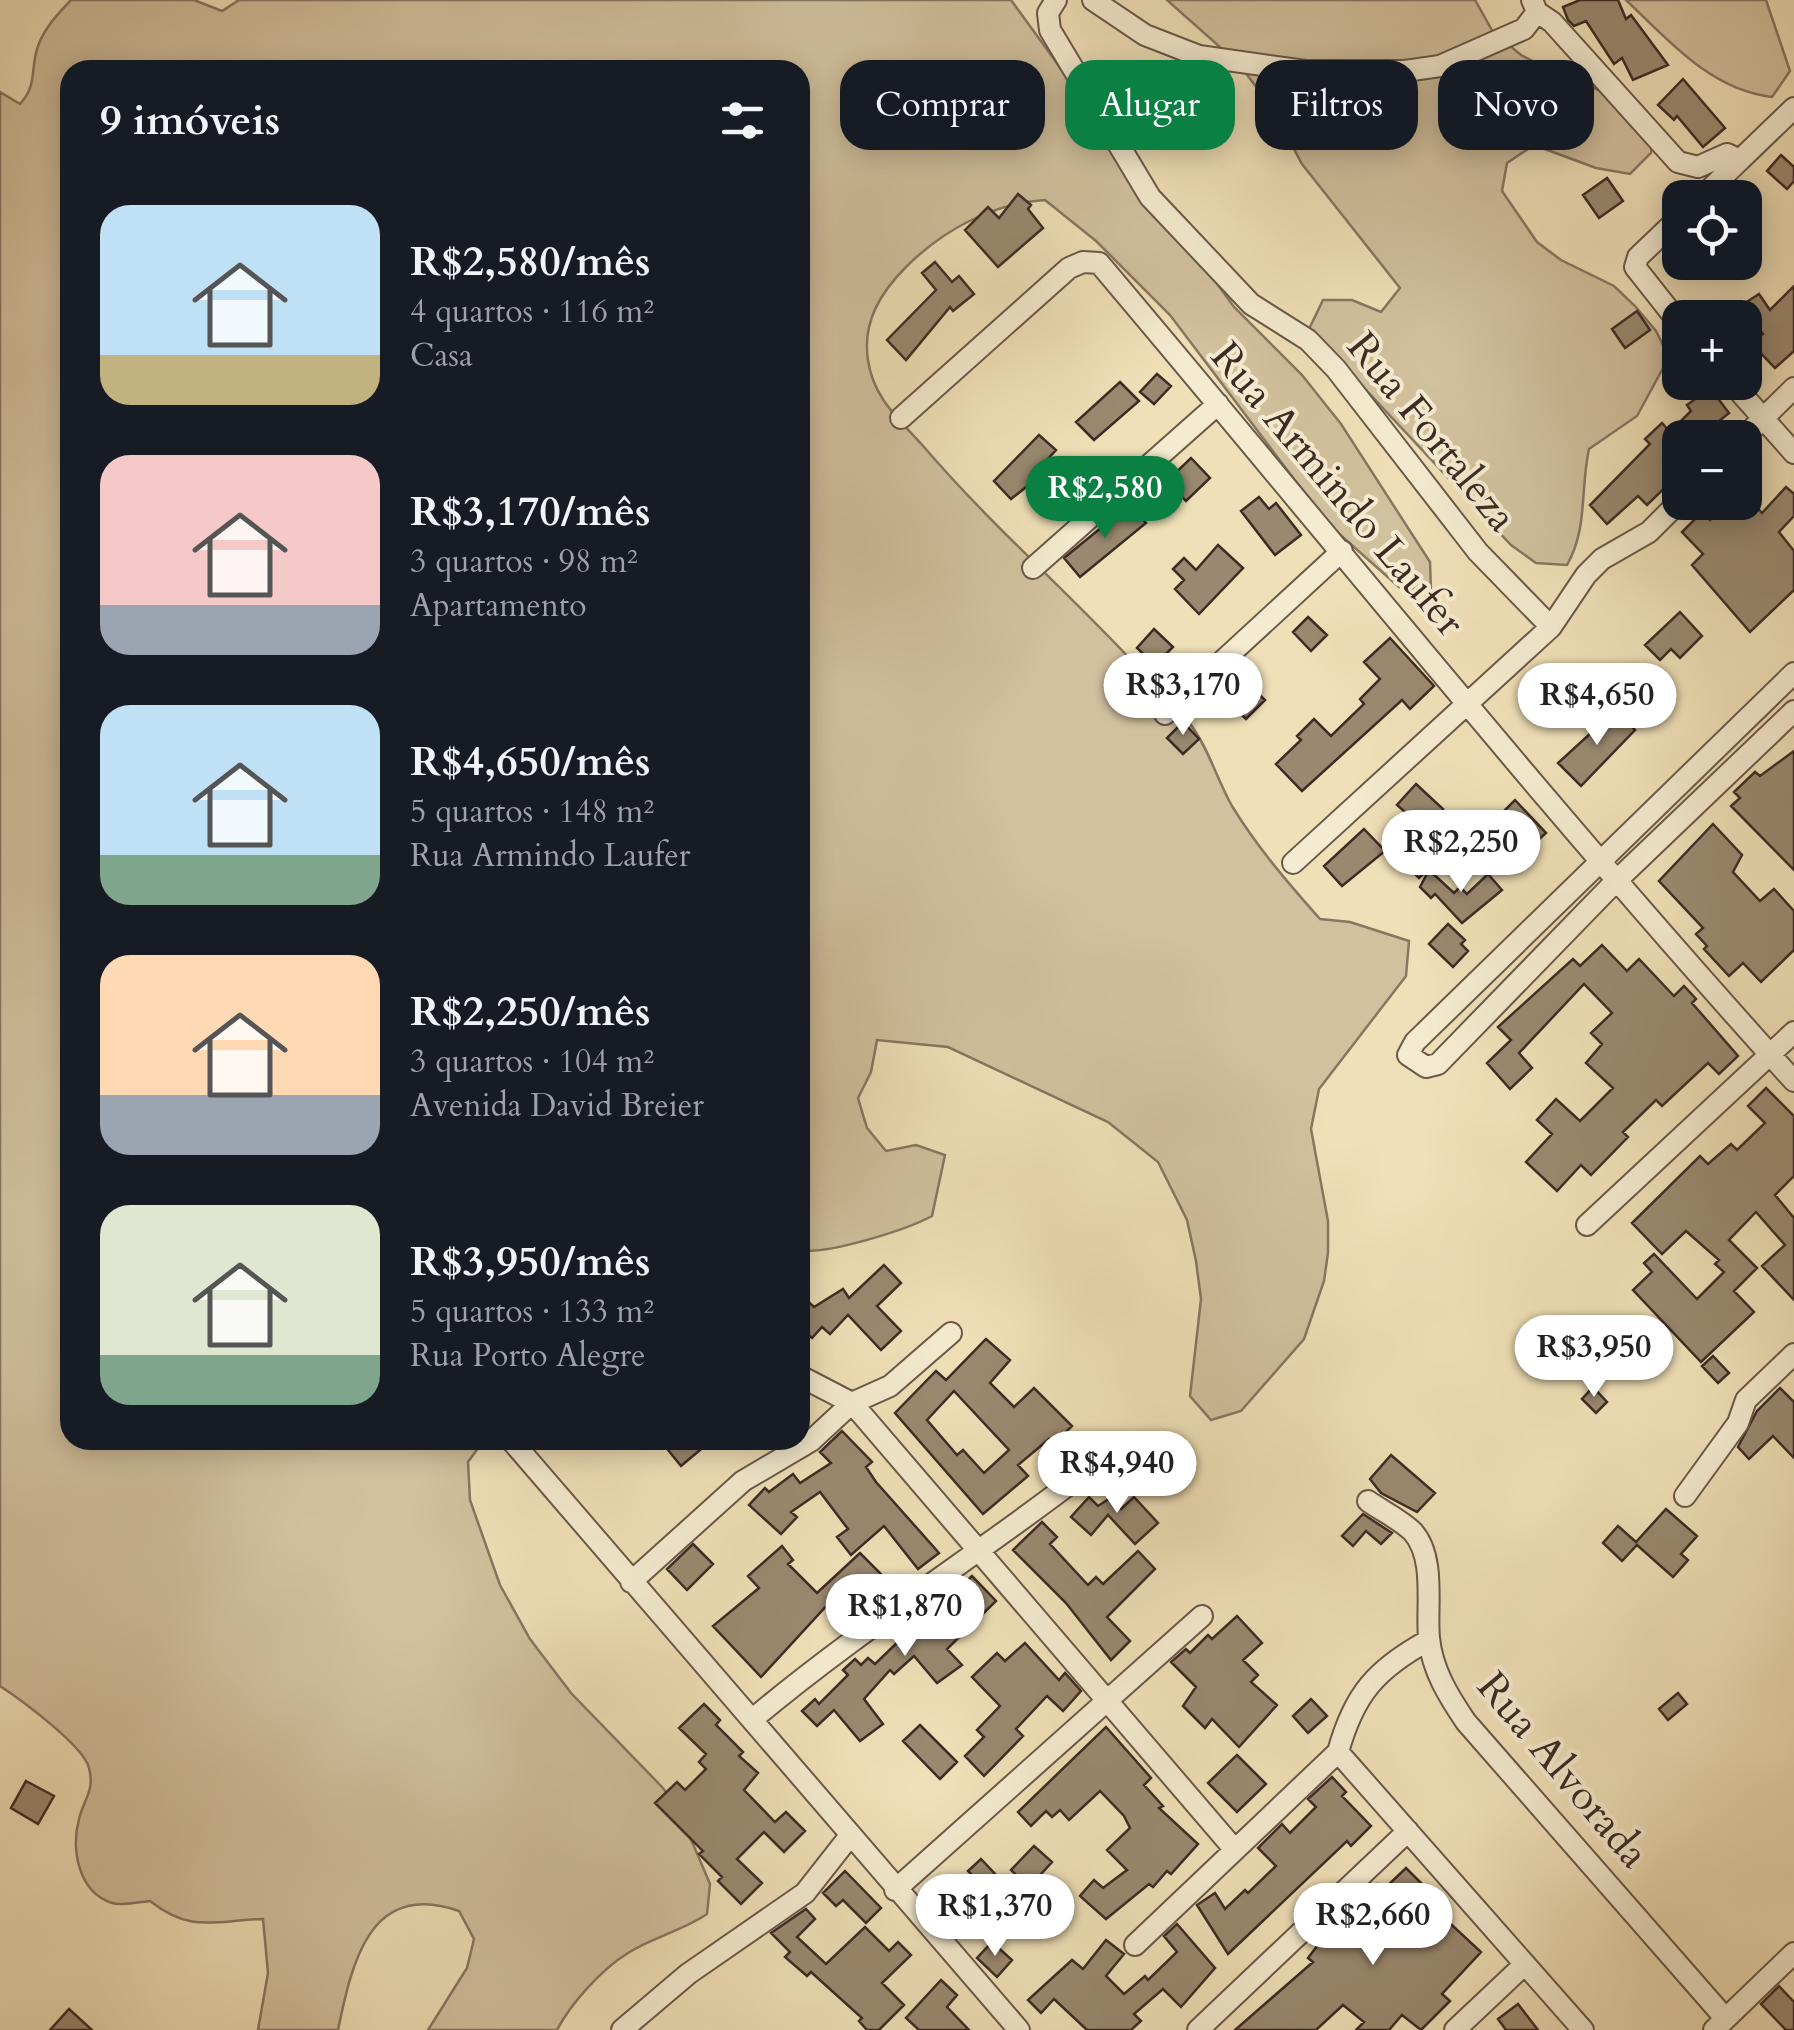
<!DOCTYPE html>
<html lang="pt">
<meta charset="utf-8">
<style>
:root{--surface:#171b24;--page:#242831;--text:#f1f3f6;--muted:#9ea1a6;--accent:#0b8043}
body{margin:0;font-family:Cardo,serif;background:var(--page);color:var(--text);height:100vh;display:flex;flex-direction:column;font-size:38px;white-space:nowrap}
*{box-sizing:border-box;margin:0}
p{font-size:32px;color:var(--muted)}
.icon{flex:none;width:55px;height:55px;fill:none;stroke:currentColor;stroke-width:2;stroke-linecap:round;stroke-linejoin:round}
.map{position:relative;flex:1;overflow:hidden}
.side{position:absolute;left:60px;top:60px;width:750px;height:1390px;display:flex;flex-direction:column;background:var(--surface);border-radius:30px;box-shadow:0 5px 25px #0003}
.side>*{flex:none}
.top-card{position:absolute;left:840px;top:60px;width:802px;height:90px;display:flex;gap:20px}
.buttons{position:absolute;left:1662px;top:180px;display:grid;gap:20px}
.buttons a{display:grid;place-items:center;width:100px;height:100px;border-radius:20px;background:var(--surface);box-shadow:0 5px 25px #0003;font-size:50px}
.price{position:absolute;translate:-50% -85px;padding:0 22px;border-radius:35px;background:#fff;color:#222;font-size:32px;line-height:65px;filter:drop-shadow(0 2px 5px #0008)}
.price::after{content:'';position:absolute;left:50%;top:60px;width:30px;height:22px;margin-left:-15px;background:inherit;clip-path:polygon(0 0,100% 0,50% 100%)}
.price.selected{background:var(--accent);color:#fff}
ul{padding:0;list-style:none}
li{display:flex;align-items:center;gap:30px;height:250px;padding:0 40px}
li span{display:grid;place-items:center;flex:none;width:280px;height:200px;border-radius:30px;color:#555}
li>.icon{margin-inline-start:auto}
span .icon{width:120px;height:120px;fill:#fffc;stroke-width:1}
li b{font-size:42px}
h2{display:flex;justify-content:space-between;align-items:center;height:120px;padding:0 40px;font-size:42px}
.tag{padding:0 35px;border-radius:30px;background:var(--surface);box-shadow:0 5px 25px #0003;font-size:35px;line-height:90px}
.tag.selected{background:var(--accent);color:#fff}
.map>svg:first-child{display:block}
.green{fill:#d2c19e;stroke:#887661;stroke-width:2.5}
.building{fill:#9a8970;stroke:#3d2b24;stroke-width:2.5;fill-rule:evenodd}
.lines{fill:none;stroke-linecap:round;stroke-linejoin:round}
.minor-casing{stroke:#6a5849;stroke-width:24}
.minor{stroke:#f5ebd0;stroke-width:20}
.labels{text-anchor:middle;dominant-baseline:central;stroke-width:8;stroke-linejoin:round;paint-order:stroke}
.street-label{font-size:42px;fill:#3d2b24;stroke:#f5ebd0}
</style>
<div class="map">
<svg width="1794" height="2030" viewBox="0 0 1794 2030">
<rect width="100%" height="100%" fill="#f0e0b7"/>
<filter id="stains"><feTurbulence type="fractalNoise" baseFrequency=".002" numOctaves="4"/><feColorMatrix values="0 0 0 0 .2 0 0 0 0 .09 0 0 0 0 .02 0 0 0 .5 -.17"/></filter>
<radialGradient id="worn" r=".72"><stop offset=".6" stop-color="#630" stop-opacity="0"/><stop offset="1" stop-color="#630" stop-opacity=".3"/></radialGradient>
<path class="green" d="M71,0H194L222,11L239,0H1011L1234,307L1302,375L1341,424L1430,562L1431,591L1399,587L1328,524L1170,315L1096,241L1045,200C993,203 943,230 906,267C881,292 862,322 868,360C873,398 900,420 924,447C990,524 1066,590 1135,664C1153,684 1175,703 1191,725C1209,749 1217,780 1232,806C1257,847 1288,883 1320,919L1350,922L1409,941L1406,976L1319,1089L1311,1129L1328,1221V1253L1324,1281L1304,1339L1241,1411L1211,1420L1190,1396L1201,1299L1196,1261L1187,1220L1158,1162L1108,1122L948,1047L877,1040L871,1072L858,1098L867,1128L886,1151L916,1145L945,1155L932,1216C906,1230 827,1255 800,1250V70H70V1440H484L468,1462L470,1500L500,1585L530,1639L571,1693L663,1788L679,1811L710,1884L707,1914C682,1931 653,1937 628,1953C602,1969 571,2003 557,2030H428L467,1968L474,1939L459,1911C370,1880 352,1962 338,2030H258L268,1973L263,1919C215,1920 192,1934 150,1901C140,1902 122,1906 112,1903C78,1892 71,1849 79,1819C84,1799 95,1790 89,1768C84,1746 20,1699 0,1686V92L20,104C36,86 31,74 36,53C41,31 57,15 71,0Z
M1167,0H1475L1493,32L1521,55L1573,82L1637,101L1655,123L1651,153L1630,174L1596,168L1534,145L1507,163L1502,191L1537,242L1561,260L1614,286L1635,306L1656,331L1669,357L1637,416L1589,449C1580,490 1588,528 1567,565L1536,563L1511,545L1309,329L1323,300H1352L1381,312L1400,288L1302,164L1270,105L1238,63Z
M1626,0H1766L1790,71L1772,97C1711,90 1669,41 1626,0Z"/>
<path class="building" d="M1580,0H1618L1626,19L1631,15L1668,65L1633,80L1622,58L1614,64L1586,21L1574,26L1568,20L1563,7Z
M1683,79L1725,128L1703,147L1677,116L1674,120L1658,105Z
M1781,155L1794,167V181L1787,189L1767,171Z
M1607,178L1623,201L1599,218L1583,195Z
M1018,194L1031,205L1028,209L1043,228L998,267L965,230L988,207L999,218Z
M935,262L952,282L959,276L974,294L953,311L950,307L906,360L887,340L936,290L922,273Z
M1794,286V351L1775,368L1752,344L1763,334L1742,305L1759,294L1770,310Z
M1637,311L1650,330L1625,348L1612,329Z
M1157,374L1171,386L1154,404L1140,392Z
M1120,382L1139,401L1094,440L1076,422Z
M1710,388L1729,413L1698,438H1680V473L1647,505L1638,496L1607,524L1590,505L1650,444L1645,439L1662,423L1670,432L1691,411L1687,405Z
M1039,435L1056,450L1032,476L1035,480L1011,499L994,481Z
M1191,458L1210,478L1186,501L1167,481Z
M1786,487L1794,494V516L1779,532L1794,551V590L1750,632L1692,565L1703,554L1682,532L1702,512L1710,520L1729,502H1752L1762,513Z
M1259,497L1269,509L1276,503L1301,535L1275,555L1241,511Z
M1129,505L1146,523L1080,577L1064,558Z
M1218,545L1243,568L1199,614L1175,589L1184,580L1173,569L1184,558L1196,570Z
M1680,612L1702,636L1680,658L1671,649L1660,660L1645,645Z
M1308,617L1327,635L1311,651L1293,632Z
M1154,629L1173,647L1155,665L1137,648Z
M1390,638L1434,686L1410,709L1402,700L1302,791L1276,764L1301,740L1297,736L1314,719L1331,736L1364,704L1360,699L1380,679L1364,662Z
M1237,674L1265,700L1246,719L1218,692Z
M1616,710L1635,730L1581,786L1558,763Z
M1183,722L1199,739L1183,754L1167,738Z
M1794,751V870L1731,806L1740,798L1734,792L1755,772L1760,776Z
M1416,784L1443,809L1424,829L1397,805Z
M1515,800L1546,833L1525,852L1495,820Z
M1713,824L1742,855L1733,872L1760,901L1774,889L1794,911V950L1761,982L1743,963L1729,976L1704,949L1707,946L1696,934L1703,928L1659,881Z
M1364,829L1385,851L1342,886L1324,866Z
M1421,836L1441,857L1419,878L1399,858Z
M1429,870L1454,893L1460,887L1467,894L1488,874L1502,890L1462,923L1435,894L1431,898L1420,887Z
M1448,924L1465,940L1461,944L1468,951L1453,967L1429,944Z
M1602,945L1627,971L1639,959L1674,996L1684,986L1696,999L1692,1003L1738,1056L1719,1074L1708,1063L1662,1106L1656,1100L1623,1132L1628,1137L1591,1175L1581,1165L1557,1191L1526,1162L1552,1134L1537,1120L1556,1099L1580,1121L1613,1088L1586,1063L1602,1044L1591,1033L1612,1013L1584,984L1519,1053L1532,1068L1510,1089L1487,1063L1511,1040L1498,1027L1573,959L1580,966Z
M1766,1088L1794,1116V1176L1775,1195L1794,1218V1300L1762,1266L1785,1245L1756,1212L1729,1240L1757,1268L1734,1291L1754,1312L1701,1362L1633,1290L1652,1272L1644,1263L1654,1254L1697,1299L1724,1272L1715,1264L1719,1260L1686,1231L1662,1254L1632,1223L1700,1156L1708,1164L1731,1144L1737,1150L1765,1123L1748,1106Z
M884,1265L901,1283L877,1306L901,1331L881,1350L848,1315L830,1334L822,1327L812,1338L800,1327V1294L814,1307L843,1289L849,1298Z
M986,1339L1010,1360L990,1383L1014,1407L1034,1388L1072,1426L1054,1444L1049,1439L1018,1465L1028,1476L983,1514L895,1413L936,1371L946,1380ZM954,1391L1009,1450L984,1473L963,1450L957,1455L927,1420Z
M1713,1356L1729,1373L1718,1383L1702,1366Z
M1593,1387L1607,1402L1596,1413L1582,1399Z
M1780,1388L1794,1402V1458L1773,1436L1749,1459L1738,1447L1757,1411Z
M842,1431L872,1462L866,1467L876,1482L939,1553L918,1569L884,1526L851,1555L837,1537L848,1529L820,1492L791,1512L797,1517L781,1534L749,1505L765,1488L769,1492L793,1474L800,1483L831,1463L820,1452Z
M660,1440H692L700,1450L681,1466Z
M1391,1455L1435,1493L1417,1512L1381,1493L1370,1479Z
M1127,1487L1130,1491L1117,1505L1121,1509L1134,1497L1158,1523L1135,1544L1108,1515L1091,1535L1071,1517L1089,1497L1098,1506Z
M1666,1509L1697,1536L1681,1554L1688,1560L1673,1577L1637,1545L1622,1561L1603,1543L1618,1526L1636,1542Z
M1363,1514L1392,1533L1381,1544L1366,1531L1353,1546L1342,1536Z
M1042,1522L1057,1537L1050,1544L1088,1585L1096,1577L1103,1584L1138,1551L1155,1569L1107,1617L1130,1641L1111,1660L1066,1603L1013,1550Z
M693,1544L713,1564L687,1590L667,1569Z
M782,1546L793,1560L788,1564L817,1593L860,1553L882,1575L837,1609L830,1602L761,1677L713,1626L759,1588L748,1576Z
M972,1576L996,1601L947,1649L962,1665L937,1683L914,1656L894,1674L890,1670L864,1699L883,1724L860,1741L834,1710L817,1726L802,1711L815,1699L819,1704L848,1675L843,1670L855,1659L861,1665L868,1658L875,1664L900,1640L892,1633L909,1617L921,1626Z
M1237,1616L1262,1643L1243,1660L1258,1675L1251,1682L1277,1705L1239,1747L1212,1719L1205,1728L1183,1706L1196,1687L1171,1662L1186,1649L1190,1653L1208,1635L1212,1639Z
M1025,1643L1059,1680L1065,1673L1081,1691L1063,1711L1047,1696L1016,1729L1023,1736L984,1776L965,1756L984,1737L977,1730L1000,1706L972,1677L997,1653L1005,1661Z
M1678,1693L1687,1704L1668,1720L1659,1709Z
M1311,1699L1327,1716L1308,1733L1293,1716Z
M704,1704L720,1720L716,1725L743,1752L739,1756L758,1773L744,1790L775,1822L786,1812L805,1831L784,1852L764,1832L737,1859L762,1883L741,1904L718,1881L722,1877L699,1854L703,1851L655,1803L677,1782L685,1790L706,1769L699,1762L706,1754L679,1728Z
M920,1725L957,1762L940,1779L903,1741Z
M1106,1727L1151,1778L1144,1785L1163,1806L1159,1808L1198,1844L1171,1874L1167,1871L1153,1887L1149,1884L1106,1919L1080,1896L1094,1880L1103,1888L1127,1870L1107,1850L1130,1828L1124,1816L1100,1791L1069,1820L1060,1810L1052,1817L1046,1811L1031,1826L1018,1812Z
M1237,1755L1266,1784L1237,1812L1208,1783Z
M1332,1777L1346,1792L1342,1796L1371,1826L1351,1846L1347,1841L1228,1954L1197,1905L1215,1893L1225,1909L1245,1890L1248,1893L1276,1866L1258,1848L1282,1824L1290,1833L1316,1807L1308,1799Z
M26,1781L54,1796L38,1824L11,1808Z
M1034,1846L1052,1862L1029,1887L1011,1870Z
M981,1859L997,1876L985,1888L968,1871Z
M1406,1868L1421,1883L1397,1906L1423,1933L1440,1914L1481,1952L1442,1994L1450,2001L1421,2030L1402,2015L1389,2030H1356L1364,2022L1343,2005L1316,2030H1235L1313,1962L1308,1958L1344,1911L1377,1884L1383,1890Z
M845,1871L881,1908L866,1923L843,1900L836,1906L823,1893Z
M806,1909L815,1919L797,1937L826,1964L865,1927L889,1951L898,1942L911,1955L882,1983L904,2005L879,2030H867L859,2021L862,2018L811,1972L807,1976L785,1957L790,1952L771,1933Z
M1177,1924L1215,1968L1181,2007L1163,1989L1134,2014L1141,2021L1131,2030H1087L1054,1999L1041,2013L1028,2000L1072,1960L1083,1969L1106,1940L1124,1954L1106,1976L1124,1994L1145,1976L1148,1980L1177,1952L1164,1936Z
M992,1942L1012,1960L997,1977L977,1958Z
M941,1980L957,1995L947,2007L969,2030H919L906,2018Z
M1779,1986L1794,2002V2030H1786L1761,2004Z
M1518,2004L1538,2030H1506L1498,2019Z
M69,2009L92,2030H50Z"/>
<g class="lines">
<defs>
<path id="minor" d="M1056,0L1048,13L1050,30L1150,197L1251,304L1308,340L1336,369L1478,552L1551,627L1586,575L1602,559L1649,532L1680,501
M1093,0L1145,35L1199,56L1305,71H1405L1440,66L1524,29L1537,12L1532,0
M1537,12L1552,22L1678,162L1698,167L1727,154L1740,160L1701,198
M1740,160L1794,108
M1680,217L1638,257L1635,267L1680,324
M1731,382L1794,453
M901,418L1069,268L1083,262L1099,263C1330,536 1553,816 1794,1081
M1743,438L1794,388
M1033,568L1218,404
M1794,673L1415,1042L1408,1055L1426,1067L1438,1064L1614,883L1794,711
M1165,714L1342,551
M1293,863L1551,627
M1587,1225L1794,1032
M800,1376L852,1403L1235,1850
M511,1440L1019,2030
M1685,1496L1738,1423L1746,1400L1794,1354
M1368,1501C1382,1511 1401,1520 1413,1532C1436,1558 1426,1607 1429,1638C1432,1670 1449,1697 1466,1722L1725,2018
M631,1582L743,1481L811,1441L852,1403L890,1386L951,1333
M754,1718C858,1631 973,1558 1080,1476
M1338,1752L1583,2030
M1338,1752C1354,1694 1376,1669 1429,1640
M895,1890L1202,1616
M1135,1945L1338,1752
M622,2030L688,1974L805,1893L849,1837
M1198,2030L1408,1831
M1455,2030L1525,1964
M1714,2030L1794,1953"/>
</defs>
<use href="#minor" class="minor-casing"/>
<use href="#minor" class="minor"/>
</g>
<g class="labels">
<g class="street-label">
<text transform="translate(1432 432) rotate(51)">Rua Fortaleza</text>
<text transform="translate(1338 489) rotate(50)">Rua Armindo Laufer</text>
<text transform="translate(1563 1770) rotate(50)">Rua Alvorada</text>
</g>
</g>
<rect width="100%" height="100%" filter="url(#stains)"/>
<rect width="100%" height="100%" fill="url(#worn)"/>
</svg>
<div class="buttons">
<a><svg class="icon" aria-label="locate" viewBox="0 0 24 24"><circle cx="12" cy="12" r="6"/><path d="M12 2v4M12 18v4M2 12h4M18 12h4"/></svg></a>
<a>+</a>
<a>−</a>
</div>
<b class="price selected" style="left:1105px;top:541px">R$2,580</b>
<b class="price" style="left:1183px;top:738px">R$3,170</b>
<b class="price" style="left:1597px;top:748px">R$4,650</b>
<b class="price" style="left:1461px;top:895px">R$2,250</b>
<b class="price" style="left:1594px;top:1400px">R$3,950</b>
<b class="price" style="left:1117px;top:1516px">R$4,940</b>
<b class="price" style="left:905px;top:1659px">R$1,870</b>
<b class="price" style="left:995px;top:1959px">R$1,370</b>
<b class="price" style="left:1373px;top:1968px">R$2,660</b>
<div class="top-card">
<a class="tag">Comprar</a>
<a class="tag selected">Alugar</a>
<a class="tag">Filtros</a>
<a class="tag">Novo</a>
</div>
<section class="side">
<h2>9 imóveis<svg class="icon" aria-label="filters" viewBox="0 0 24 24"><path d="M4 7h16M4 17h16"/><circle cx="9" cy="7" r="2"/><circle cx="15" cy="17" r="2"/></svg></h2>
<ul>
<li><span style="background:linear-gradient(#bfe0f5 75%,#c2b280 0)"><svg class="icon" aria-label="home" viewBox="0 0 24 24"><path d="M3 11l9-7 9 7M6 9v11h12V9"/></svg></span><div><b>R$2,580/mês</b><p>4 quartos · 116 m²</p><p>Casa</p></div></li>
<li><span style="background:linear-gradient(#f6c9c9 75%,#9aa5b1 0)"><svg class="icon" aria-label="home" viewBox="0 0 24 24"><path d="M3 11l9-7 9 7M6 9v11h12V9"/></svg></span><div><b>R$3,170/mês</b><p>3 quartos · 98 m²</p><p>Apartamento</p></div></li>
<li><span style="background:linear-gradient(#bfe0f5 75%,#7fa58c 0)"><svg class="icon" aria-label="home" viewBox="0 0 24 24"><path d="M3 11l9-7 9 7M6 9v11h12V9"/></svg></span><div><b>R$4,650/mês</b><p>5 quartos · 148 m²</p><p>Rua Armindo Laufer</p></div></li>
<li><span style="background:linear-gradient(#ffd9b3 70%,#9aa5b1 0)"><svg class="icon" aria-label="home" viewBox="0 0 24 24"><path d="M3 11l9-7 9 7M6 9v11h12V9"/></svg></span><div><b>R$2,250/mês</b><p>3 quartos · 104 m²</p><p>Avenida David Breier</p></div></li>
<li><span style="background:linear-gradient(#dfe7d0 75%,#7fa58c 0)"><svg class="icon" aria-label="home" viewBox="0 0 24 24"><path d="M3 11l9-7 9 7M6 9v11h12V9"/></svg></span><div><b>R$3,950/mês</b><p>5 quartos · 133 m²</p><p>Rua Porto Alegre</p></div></li>
</ul>
</section>
</div>
